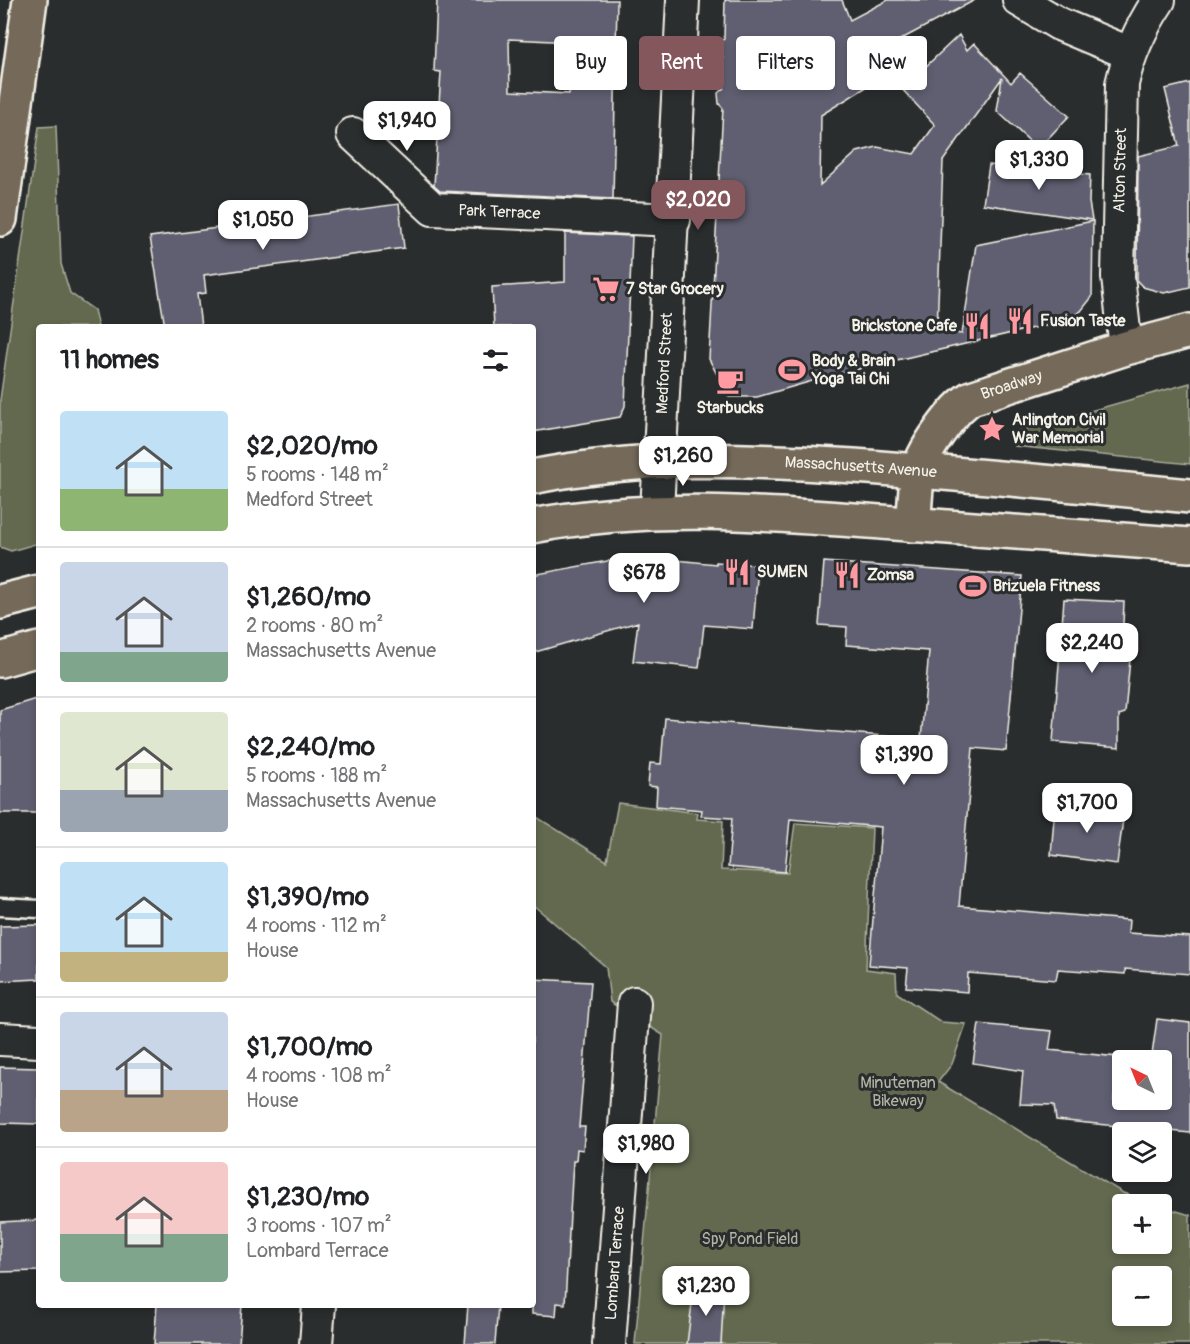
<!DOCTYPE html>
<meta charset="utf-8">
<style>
:root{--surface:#fff;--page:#f2f2f2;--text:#202124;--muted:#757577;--line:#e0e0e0;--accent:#84575d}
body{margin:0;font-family:Pangolin,sans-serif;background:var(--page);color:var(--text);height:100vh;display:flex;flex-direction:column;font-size:22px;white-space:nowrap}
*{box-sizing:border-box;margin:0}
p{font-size:20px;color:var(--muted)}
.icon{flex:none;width:33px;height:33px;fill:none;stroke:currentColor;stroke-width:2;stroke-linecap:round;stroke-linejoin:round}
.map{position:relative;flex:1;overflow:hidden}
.drawer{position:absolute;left:36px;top:324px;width:500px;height:984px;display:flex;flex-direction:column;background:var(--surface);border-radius:6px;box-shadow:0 3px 9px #0003}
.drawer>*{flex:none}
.hud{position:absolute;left:554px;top:36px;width:546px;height:54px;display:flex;gap:12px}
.needle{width:39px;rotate:317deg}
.fabs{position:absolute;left:1112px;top:1050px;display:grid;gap:12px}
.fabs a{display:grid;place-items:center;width:60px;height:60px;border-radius:6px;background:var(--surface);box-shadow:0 3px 9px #0003;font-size:30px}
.price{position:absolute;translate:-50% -51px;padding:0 14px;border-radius:12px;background:#fff;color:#222;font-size:20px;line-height:39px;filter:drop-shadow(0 2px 3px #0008)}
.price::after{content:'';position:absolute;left:50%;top:36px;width:18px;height:14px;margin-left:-9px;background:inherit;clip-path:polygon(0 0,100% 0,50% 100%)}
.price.current{background:var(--accent);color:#fff}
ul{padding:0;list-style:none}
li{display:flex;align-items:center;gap:18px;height:150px;padding:0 24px}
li+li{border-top:2px solid var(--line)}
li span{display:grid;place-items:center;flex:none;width:168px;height:120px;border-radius:6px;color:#555}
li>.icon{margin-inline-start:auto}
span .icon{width:72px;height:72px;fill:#fffc;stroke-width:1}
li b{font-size:26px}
h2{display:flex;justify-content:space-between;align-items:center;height:72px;padding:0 24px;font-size:26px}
.tag{padding:0 21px;border-radius:6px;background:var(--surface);box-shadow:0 3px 9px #0003;font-size:21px;line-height:54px}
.tag.current{background:var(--accent);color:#fff}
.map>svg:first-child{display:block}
.green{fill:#62694f;stroke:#abad9c;stroke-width:1.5;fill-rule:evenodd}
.building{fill:#5f5f71;stroke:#f4f1e8;stroke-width:1.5;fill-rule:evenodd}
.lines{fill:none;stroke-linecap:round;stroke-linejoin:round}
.lane-casing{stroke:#f4f1e8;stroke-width:21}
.street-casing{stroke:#f4f1e8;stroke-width:36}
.primary-casing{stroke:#f4f1e8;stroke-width:38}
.highway-casing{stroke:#f4f1e8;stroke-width:38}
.lane{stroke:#2a2d2e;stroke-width:16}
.street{stroke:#2a2d2e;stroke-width:32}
.primary{stroke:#746a5a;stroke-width:33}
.highway{stroke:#746a5a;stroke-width:33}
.labels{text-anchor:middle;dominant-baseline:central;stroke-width:6;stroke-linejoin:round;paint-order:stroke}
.street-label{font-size:16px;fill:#f4f1e8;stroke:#2a2d2e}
.poi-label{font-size:16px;font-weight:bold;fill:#f4f1e8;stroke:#2a2d2e;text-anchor:start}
.park-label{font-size:16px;fill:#b2b4a3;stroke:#2a2d2e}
</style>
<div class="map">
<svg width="1190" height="1344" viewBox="0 0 1190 1344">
<rect width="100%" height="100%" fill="#2a2d2e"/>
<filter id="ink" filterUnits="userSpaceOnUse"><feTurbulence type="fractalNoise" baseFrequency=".0167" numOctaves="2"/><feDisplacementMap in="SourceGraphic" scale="12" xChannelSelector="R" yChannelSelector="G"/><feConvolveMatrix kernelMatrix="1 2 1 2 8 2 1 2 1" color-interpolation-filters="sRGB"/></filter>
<g filter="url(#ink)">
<path class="green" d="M56,126L61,264L70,293L94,310L98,327H39V543L11,551L0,547V400L39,127Z
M1190,383V464L1014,446L1015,432Z
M618,803L698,813L697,819L723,821L721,870L788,873L795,823L872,828L866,969L896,973L897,993L941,1022L966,1024L952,1064L938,1082L1123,1193L1157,1204H1122V1244H1161V1206L1190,1215V1344H635L663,1035L610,1002L606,967L533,905L532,814L607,861ZM1122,1276H1161V1316H1122Z"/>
<path class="building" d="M437,0H617L613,199L440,191L434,186L441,72L434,71ZM509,39L574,42L569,94L510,91Z
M725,0H842L850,20L888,0H975L860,61L873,83L821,115L820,185L857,152L877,147L914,154L935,125L902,89L959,35L967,50L974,43L1011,83L1020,73L1069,116L1038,149L997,111L1002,78L943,161L937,331L962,334L976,245L1093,221L1092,297L1081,311L1067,320L833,375L757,397H729L709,359L723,108L719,104L718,93L724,88L723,58L718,53L719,42L724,39Z
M1190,83V287L1164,293L1143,287L1137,281L1138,156L1179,146L1165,89Z
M989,165L1090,175L1089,202L1092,220L983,204Z
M399,204L404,248L204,275L206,293L197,294L201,327H165L150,237Z
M565,233L632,236L625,406L620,417L532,432V327H494L492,287L565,282Z
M634,556L716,564V562L758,565L753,629L704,625L699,668L633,661L638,622L532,653V575Z
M824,562L1022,576L1006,751L973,748L959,906L1129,920L1128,933L1190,937V974L1125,969V974L1058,969L1056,980L968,973L967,992L906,987L908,968L869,965L881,827L790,819L785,872L728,867L732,818L701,816L702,810L656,806L657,787L648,786L650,763L661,764L665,718L921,739L929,651L846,645L847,627L819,625Z
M1064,599L1124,602L1122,646L1131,648L1125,713L1119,715V748L1053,742Z
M39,698V813H0V710Z
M1055,806L1124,812L1117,864L1051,855Z
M39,925V979L0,981V926Z
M532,979L591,982L579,1127H585L583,1150L577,1149L576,1161H573L565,1304L557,1303L556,1316L532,1314Z
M1157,1019L1190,1023V1133L1056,1120L1054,1105L1020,1104L1023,1071L973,1063L979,1024L1052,1031L1049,1050L1118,1057L1114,1100H1161V1056L1152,1055Z
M0,1067L39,1068V1124L0,1123Z
M39,1220V1271L0,1272V1222Z
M694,1287L724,1290L721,1344H687Z
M157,1305H242L239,1344H154Z
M468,1305H498L495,1344H465Z"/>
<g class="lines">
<defs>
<path id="lane" d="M0,907L39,909"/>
<g id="street">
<path d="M1019,0L1059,24L1129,53"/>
<path id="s1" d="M353,134L433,209L674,220"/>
<path id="s2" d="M1126,348L1118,277L1122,84C1129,52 1141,27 1159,0"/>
<path id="s3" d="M657,511L683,0"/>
<path d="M0,1039L39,1041"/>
<path d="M316,1344L319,1305"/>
<path id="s4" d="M609,1344L634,1003"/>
</g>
<g id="primary">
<path id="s5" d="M913,525C915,508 915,490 918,473C922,452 953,409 971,398L1126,348L1190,331"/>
</g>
<g id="highway">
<path d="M0,219L30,0"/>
<path id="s6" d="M532,477C640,455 745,459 854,466C966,474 1078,485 1190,496"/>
<path d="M532,526C649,504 764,513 881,522C984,530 1087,538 1190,545"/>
<path d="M0,602L39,592"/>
<path d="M0,660L39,649"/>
</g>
</defs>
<use href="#lane" class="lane-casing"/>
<use href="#street" class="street-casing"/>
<use href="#primary" class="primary-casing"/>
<use href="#highway" class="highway-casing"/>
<use href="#lane" class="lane"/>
<use href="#street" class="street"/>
<use href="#primary" class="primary"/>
<use href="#highway" class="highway"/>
</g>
</g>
<defs>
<symbol id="supermarket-bare" viewBox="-9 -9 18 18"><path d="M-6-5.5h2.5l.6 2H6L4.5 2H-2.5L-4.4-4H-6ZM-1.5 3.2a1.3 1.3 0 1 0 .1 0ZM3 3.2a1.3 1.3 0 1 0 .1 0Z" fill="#ff9aa2" stroke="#2a2d2e" stroke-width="2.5" paint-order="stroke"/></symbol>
<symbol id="restaurant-bare" viewBox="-9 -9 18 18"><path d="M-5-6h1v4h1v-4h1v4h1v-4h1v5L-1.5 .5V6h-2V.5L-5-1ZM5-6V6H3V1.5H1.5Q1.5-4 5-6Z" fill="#ff9aa2" stroke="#2a2d2e" stroke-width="2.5" paint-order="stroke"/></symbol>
<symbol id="stadium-bare" viewBox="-9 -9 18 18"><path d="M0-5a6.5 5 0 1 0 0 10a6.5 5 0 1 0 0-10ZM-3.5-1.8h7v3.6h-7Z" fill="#ff9aa2" stroke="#2a2d2e" stroke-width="2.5" paint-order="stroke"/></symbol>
<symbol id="cafe-bare" viewBox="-9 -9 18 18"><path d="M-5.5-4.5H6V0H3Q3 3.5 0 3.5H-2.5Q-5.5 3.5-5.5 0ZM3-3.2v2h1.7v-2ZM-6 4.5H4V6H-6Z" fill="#ff9aa2" stroke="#2a2d2e" stroke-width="2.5" paint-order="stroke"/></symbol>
<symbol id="sight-bare" viewBox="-9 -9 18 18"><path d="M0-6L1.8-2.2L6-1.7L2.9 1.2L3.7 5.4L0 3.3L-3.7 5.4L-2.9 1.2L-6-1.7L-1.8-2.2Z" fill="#ff9aa2" stroke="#2a2d2e" stroke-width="2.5" paint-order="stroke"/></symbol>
</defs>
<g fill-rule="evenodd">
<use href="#supermarket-bare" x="587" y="270" width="38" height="38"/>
<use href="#restaurant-bare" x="1001" y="302" width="38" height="38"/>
<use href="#restaurant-bare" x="958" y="307" width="38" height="38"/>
<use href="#stadium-bare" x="773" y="351" width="38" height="38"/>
<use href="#cafe-bare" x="711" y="362" width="38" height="38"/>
<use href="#sight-bare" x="973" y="410" width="38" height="38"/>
<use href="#restaurant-bare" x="718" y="553" width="38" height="38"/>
<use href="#restaurant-bare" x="828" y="556" width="38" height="38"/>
<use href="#stadium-bare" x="954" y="567" width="38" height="38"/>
</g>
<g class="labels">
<g class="street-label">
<text stroke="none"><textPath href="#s2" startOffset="178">Alton Street</textPath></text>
<text stroke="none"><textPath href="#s1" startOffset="176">Park Terrace</textPath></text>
<text stroke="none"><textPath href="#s3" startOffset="148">Medford Street</textPath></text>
<text stroke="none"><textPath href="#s5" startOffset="188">Broadway</textPath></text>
<text stroke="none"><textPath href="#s6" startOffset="330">Massachusetts Avenue</textPath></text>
<text stroke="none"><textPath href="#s4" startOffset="81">Lombard Terrace</textPath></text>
</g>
<g class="poi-label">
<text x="626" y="289">7 Star Grocery</text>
<text x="1040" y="321">Fusion Taste</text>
<text x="957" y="326" text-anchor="end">Brickstone Cafe</text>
<text x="812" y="361">Body &amp; Brain<tspan x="812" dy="18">Yoga Tai Chi</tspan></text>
<text x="730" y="408" text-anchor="middle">Starbucks</text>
<text x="1012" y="420">Arlington Civil<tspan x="1012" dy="18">War Memorial</tspan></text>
<text x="757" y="572">SUMEN</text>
<text x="867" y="575">Zomsa</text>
<text x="993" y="586">Brizuela Fitness</text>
</g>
<g class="park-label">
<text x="898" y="1083">Minuteman<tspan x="898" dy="18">Bikeway</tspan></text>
<text x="750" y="1239">Spy Pond Field</text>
</g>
</g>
</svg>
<div class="fabs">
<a><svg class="needle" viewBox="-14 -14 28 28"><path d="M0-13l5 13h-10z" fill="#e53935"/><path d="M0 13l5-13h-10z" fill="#757577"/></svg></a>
<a><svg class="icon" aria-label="layers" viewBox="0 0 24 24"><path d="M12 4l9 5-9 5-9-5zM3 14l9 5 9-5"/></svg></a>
<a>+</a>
<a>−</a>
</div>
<b class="price" style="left:407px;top:152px">$1,940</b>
<b class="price" style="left:1039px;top:191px">$1,330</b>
<b class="price current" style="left:698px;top:231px">$2,020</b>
<b class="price" style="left:263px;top:251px">$1,050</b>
<b class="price" style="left:683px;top:487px">$1,260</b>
<b class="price" style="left:644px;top:604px">$678</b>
<b class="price" style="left:1092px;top:674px">$2,240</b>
<b class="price" style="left:904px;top:786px">$1,390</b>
<b class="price" style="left:1087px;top:834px">$1,700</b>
<b class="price" style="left:646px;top:1175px">$1,980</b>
<b class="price" style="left:706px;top:1317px">$1,230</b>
<div class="hud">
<a class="tag">Buy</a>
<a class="tag current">Rent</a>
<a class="tag">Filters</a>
<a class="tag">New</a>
</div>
<section class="drawer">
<h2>11 homes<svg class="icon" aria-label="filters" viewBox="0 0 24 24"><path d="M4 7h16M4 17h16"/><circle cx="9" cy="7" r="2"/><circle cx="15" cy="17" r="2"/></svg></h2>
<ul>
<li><span style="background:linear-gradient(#bfe0f5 65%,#8fb573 0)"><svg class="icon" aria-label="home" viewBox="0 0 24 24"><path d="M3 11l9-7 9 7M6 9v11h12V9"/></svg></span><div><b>$2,020/mo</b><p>5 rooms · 148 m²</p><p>Medford Street</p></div></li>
<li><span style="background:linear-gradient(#c9d6e8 75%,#7fa58c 0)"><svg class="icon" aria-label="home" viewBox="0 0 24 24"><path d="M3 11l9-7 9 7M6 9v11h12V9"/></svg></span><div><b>$1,260/mo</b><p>2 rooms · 80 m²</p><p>Massachusetts Avenue</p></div></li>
<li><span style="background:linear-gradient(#dfe7d0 65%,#9aa5b1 0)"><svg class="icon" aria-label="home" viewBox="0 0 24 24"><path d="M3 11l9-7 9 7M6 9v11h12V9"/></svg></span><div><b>$2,240/mo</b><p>5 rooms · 188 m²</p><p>Massachusetts Avenue</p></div></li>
<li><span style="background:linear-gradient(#bfe0f5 75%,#c2b280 0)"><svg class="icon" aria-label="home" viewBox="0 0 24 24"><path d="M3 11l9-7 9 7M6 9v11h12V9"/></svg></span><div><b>$1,390/mo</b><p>4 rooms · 112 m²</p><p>House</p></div></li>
<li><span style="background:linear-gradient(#c9d6e8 65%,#b9a48a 0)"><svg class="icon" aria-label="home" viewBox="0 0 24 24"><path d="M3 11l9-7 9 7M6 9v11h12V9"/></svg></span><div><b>$1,700/mo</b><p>4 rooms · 108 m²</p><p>House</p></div></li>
<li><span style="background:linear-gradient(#f6c9c9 60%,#7fa58c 0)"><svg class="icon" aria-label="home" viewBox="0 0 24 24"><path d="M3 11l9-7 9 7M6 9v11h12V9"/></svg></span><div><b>$1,230/mo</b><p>3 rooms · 107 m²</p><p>Lombard Terrace</p></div></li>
</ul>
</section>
</div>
